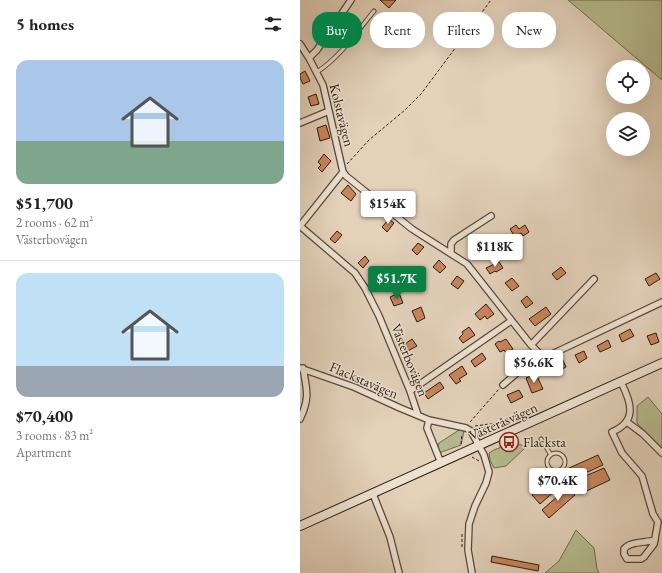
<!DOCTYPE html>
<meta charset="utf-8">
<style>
:root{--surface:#fff;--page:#f2f2f2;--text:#202124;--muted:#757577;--line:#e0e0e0;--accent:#0b8043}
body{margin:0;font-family:"EB Garamond",serif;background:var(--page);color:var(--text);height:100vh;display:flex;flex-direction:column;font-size:15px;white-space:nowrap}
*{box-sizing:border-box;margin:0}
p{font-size:13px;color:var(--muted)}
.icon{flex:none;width:22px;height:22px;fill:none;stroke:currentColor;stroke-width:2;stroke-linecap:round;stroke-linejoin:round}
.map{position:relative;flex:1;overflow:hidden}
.panel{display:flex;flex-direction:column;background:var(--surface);width:300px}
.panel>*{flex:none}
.banner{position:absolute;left:12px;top:12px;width:290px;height:36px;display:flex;gap:8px}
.controls{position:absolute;left:306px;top:60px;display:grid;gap:8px}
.controls a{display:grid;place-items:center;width:44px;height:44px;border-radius:50%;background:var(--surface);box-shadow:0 4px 16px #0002;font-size:20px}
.price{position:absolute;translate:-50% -34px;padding:0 9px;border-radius:4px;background:#fff;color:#222;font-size:13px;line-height:26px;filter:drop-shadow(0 1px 2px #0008)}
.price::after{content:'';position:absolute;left:50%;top:24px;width:12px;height:9px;margin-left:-6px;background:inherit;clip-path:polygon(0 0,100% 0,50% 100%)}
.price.active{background:var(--accent);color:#fff}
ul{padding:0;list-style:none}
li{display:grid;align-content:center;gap:8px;height:212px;padding:0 16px}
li+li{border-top:1px solid var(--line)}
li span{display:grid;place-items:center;height:124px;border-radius:12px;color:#555}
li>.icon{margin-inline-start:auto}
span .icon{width:72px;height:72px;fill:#fffc;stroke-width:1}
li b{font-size:17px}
h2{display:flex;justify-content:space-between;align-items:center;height:48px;padding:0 16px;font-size:17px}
.pill{padding:0 14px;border-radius:16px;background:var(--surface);box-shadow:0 4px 16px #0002;font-size:14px;line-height:36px}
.pill.active{background:var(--accent);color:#fff}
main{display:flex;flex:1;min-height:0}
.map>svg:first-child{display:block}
.green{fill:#b5bb8f;stroke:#6e6b4d}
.building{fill:#ca855c;stroke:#281b0b}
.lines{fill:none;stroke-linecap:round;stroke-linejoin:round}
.lane-casing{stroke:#574837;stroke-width:5}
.street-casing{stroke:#574837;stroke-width:8}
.secondary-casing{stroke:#281b0b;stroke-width:10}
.path{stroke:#281b0b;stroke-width:1;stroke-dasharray:3 2;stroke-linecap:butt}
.lane{stroke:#ede1d2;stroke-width:3}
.street{stroke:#ede1d2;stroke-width:5.5}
.secondary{stroke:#ede1d2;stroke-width:8}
.labels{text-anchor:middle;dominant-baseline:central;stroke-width:3;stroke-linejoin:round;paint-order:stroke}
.street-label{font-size:14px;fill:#281b0b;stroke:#ede1d2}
.poi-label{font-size:14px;fill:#281b0b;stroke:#ede1d2;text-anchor:start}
</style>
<main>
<section class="panel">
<h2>5 homes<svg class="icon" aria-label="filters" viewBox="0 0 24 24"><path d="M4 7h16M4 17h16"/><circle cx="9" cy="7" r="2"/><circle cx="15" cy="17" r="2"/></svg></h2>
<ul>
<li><span style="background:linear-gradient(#a9c7e8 65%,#7fa58c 0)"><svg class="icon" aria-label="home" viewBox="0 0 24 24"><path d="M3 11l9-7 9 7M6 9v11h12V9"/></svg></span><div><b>$51,700</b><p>2 rooms · 62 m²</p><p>Västerbovägen</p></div></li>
<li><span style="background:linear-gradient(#bfe0f5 75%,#9aa5b1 0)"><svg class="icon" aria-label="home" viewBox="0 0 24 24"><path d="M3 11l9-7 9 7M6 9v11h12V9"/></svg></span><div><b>$70,400</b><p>3 rooms · 83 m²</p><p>Apartment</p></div></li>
</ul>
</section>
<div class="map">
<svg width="362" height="573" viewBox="0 0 362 573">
<rect width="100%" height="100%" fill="#e3d1ba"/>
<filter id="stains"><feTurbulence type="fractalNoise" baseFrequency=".005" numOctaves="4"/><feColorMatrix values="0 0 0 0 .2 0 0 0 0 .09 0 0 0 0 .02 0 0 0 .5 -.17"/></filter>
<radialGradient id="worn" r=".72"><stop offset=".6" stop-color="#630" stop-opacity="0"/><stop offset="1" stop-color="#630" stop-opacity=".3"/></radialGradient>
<path class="green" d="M268,0H362V80Z
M348,397L362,414V450L337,423V406Z
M208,424L181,437L177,435L173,429Z
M159,430L164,431L161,445L139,453L137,451L139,443Z
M216,443L224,446L226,447L206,466L194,468L190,460L189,453L194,450L209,444L211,447L216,445Z
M276,530L294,548L297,569L299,573H245L259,561Z"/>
<path class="building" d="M80,0H96L89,8Z
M5,71L10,81L3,84L0,78V74Z
M16,94L19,104L11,106L8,97Z
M26,125L30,138L20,141L17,128Z
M24,154L31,161L22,172L18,168L21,165L18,162Z
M48,185L56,194L51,201L41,193Z
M89,219L94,223L87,232L82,227Z
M216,225L219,229L225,225L229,232L223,236L221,233L215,237L210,229Z
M37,231L42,235L35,243L30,239Z
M184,239L188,245L175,251L172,246Z
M118,243L124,247L117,255L112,250Z
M65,256L69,261L63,268L58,263Z
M139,260L146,267L140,273L133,267Z
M199,262L203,268L196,272L195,271L190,274L186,268Z
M261,267L266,273L257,280L252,274Z
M89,273L93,280L79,290L73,281Z
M356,273L360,279L349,286L345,279Z
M157,276L164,281L158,289L151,284Z
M212,278L219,286L212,291L205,283Z
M99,293L103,303L94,306L90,297Z
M227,296L233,303L226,308L221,301Z
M186,304L194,314L187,319L185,316L180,320L175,314Z
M121,307L125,318L117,322L112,311Z
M246,307L251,314L235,326L229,319Z
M169,327L175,335L163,343L159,338L163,334L162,332Z
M330,329L334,336L322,342L319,335Z
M356,333L359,342L351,345L347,336Z
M112,339L117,346L106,352L102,346Z
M206,339L213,349L206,353L204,350L200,352L195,344L199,341L200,342Z
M308,340L311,347L300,352L297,346Z
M284,351L287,358L279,363L275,355Z
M182,353L186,359L175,367L171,361Z
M262,358L266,367L253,374L248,364Z
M162,366L167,374L159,379L161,381L156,384L149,375Z
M236,374L243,389L232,393L226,378Z
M140,382L144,388L128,399L124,393Z
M219,390L223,397L211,403L207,395Z
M298,455L303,465L272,479L267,469Z
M304,468L310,480L280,494L274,481Z
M256,474L264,483L240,504L232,495Z
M268,487L275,495L249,518L242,510Z
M192,556L239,565L238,571L191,562Z"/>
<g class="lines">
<defs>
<path id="lane" d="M17,72C40,57 57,32 74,11
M241,439L251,455
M247 462a9 9 0 1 1 18 0a9 9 0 1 1-18 0Z"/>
<path id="street" d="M0,44L9,58L23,85L43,172L46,176L112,229L167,264L231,345L241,355H250L362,302
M9,58L17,50L51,0
M0,123L29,111
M0,226L55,273L65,288L79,316L110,391L118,415
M0,226L43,172
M151,253V244L154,240L191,216
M231,345L294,279
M0,368L54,387L100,408L129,420L166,428L171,431L184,455L189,472L186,483L175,506L169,524L168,550L172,573
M321,382C331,402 338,421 312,432L322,453L342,476L353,514L358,522L354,544L344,557L341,559H327L324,554V549C330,541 345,543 355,540
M203,385L218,372L248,356
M110,391L211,321
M0,419C10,398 7,390 3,368
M129,420L127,428L141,463
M327,422L343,434L362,453
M73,494L90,537L99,573"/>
<path id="secondary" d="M0,526L362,363"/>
</defs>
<use href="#lane" class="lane-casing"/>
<use href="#street" class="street-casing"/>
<use href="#secondary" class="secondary-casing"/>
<path class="path" d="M47,164L69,140L105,110L121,94L191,0
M170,422L199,389
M175,426L204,422L228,415
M161,444L162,434
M172,457L179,461
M162,547V534"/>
<use href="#lane" class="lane"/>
<use href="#street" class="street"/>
<use href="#secondary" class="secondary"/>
</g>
<defs>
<symbol id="bus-ring" viewBox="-11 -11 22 22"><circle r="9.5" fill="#ede1d2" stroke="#8f2418" stroke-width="1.5"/><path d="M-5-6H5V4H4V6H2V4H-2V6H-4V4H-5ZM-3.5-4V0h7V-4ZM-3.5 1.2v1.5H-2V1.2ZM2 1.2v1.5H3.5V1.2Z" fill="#8f2418"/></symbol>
</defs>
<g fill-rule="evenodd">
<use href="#bus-ring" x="198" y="431" width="22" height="22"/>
</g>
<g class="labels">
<g class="street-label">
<text transform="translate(42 115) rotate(76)">Kolstavägen</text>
<text transform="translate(110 360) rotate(68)">Västerbovägen</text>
<text transform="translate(64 380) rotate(23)">Flackstavägen</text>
<text transform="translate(203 421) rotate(-24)">Västeråsvägen</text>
</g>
<g class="poi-label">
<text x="223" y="442">Flacksta</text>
</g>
</g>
<rect width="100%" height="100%" filter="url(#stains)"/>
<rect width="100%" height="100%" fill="url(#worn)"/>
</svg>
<div class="controls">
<a><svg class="icon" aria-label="locate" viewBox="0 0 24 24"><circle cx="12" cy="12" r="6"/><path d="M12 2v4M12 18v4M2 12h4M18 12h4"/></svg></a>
<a><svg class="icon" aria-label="layers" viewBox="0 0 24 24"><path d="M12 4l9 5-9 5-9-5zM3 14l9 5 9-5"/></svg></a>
</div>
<b class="price" style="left:88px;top:225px">$154K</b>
<b class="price" style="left:195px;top:268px">$118K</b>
<b class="price active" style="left:97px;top:300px">$51.7K</b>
<b class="price" style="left:234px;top:384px">$56.6K</b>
<b class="price" style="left:258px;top:502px">$70.4K</b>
<div class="banner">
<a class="pill active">Buy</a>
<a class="pill">Rent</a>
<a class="pill">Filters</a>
<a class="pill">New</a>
</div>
</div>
</main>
